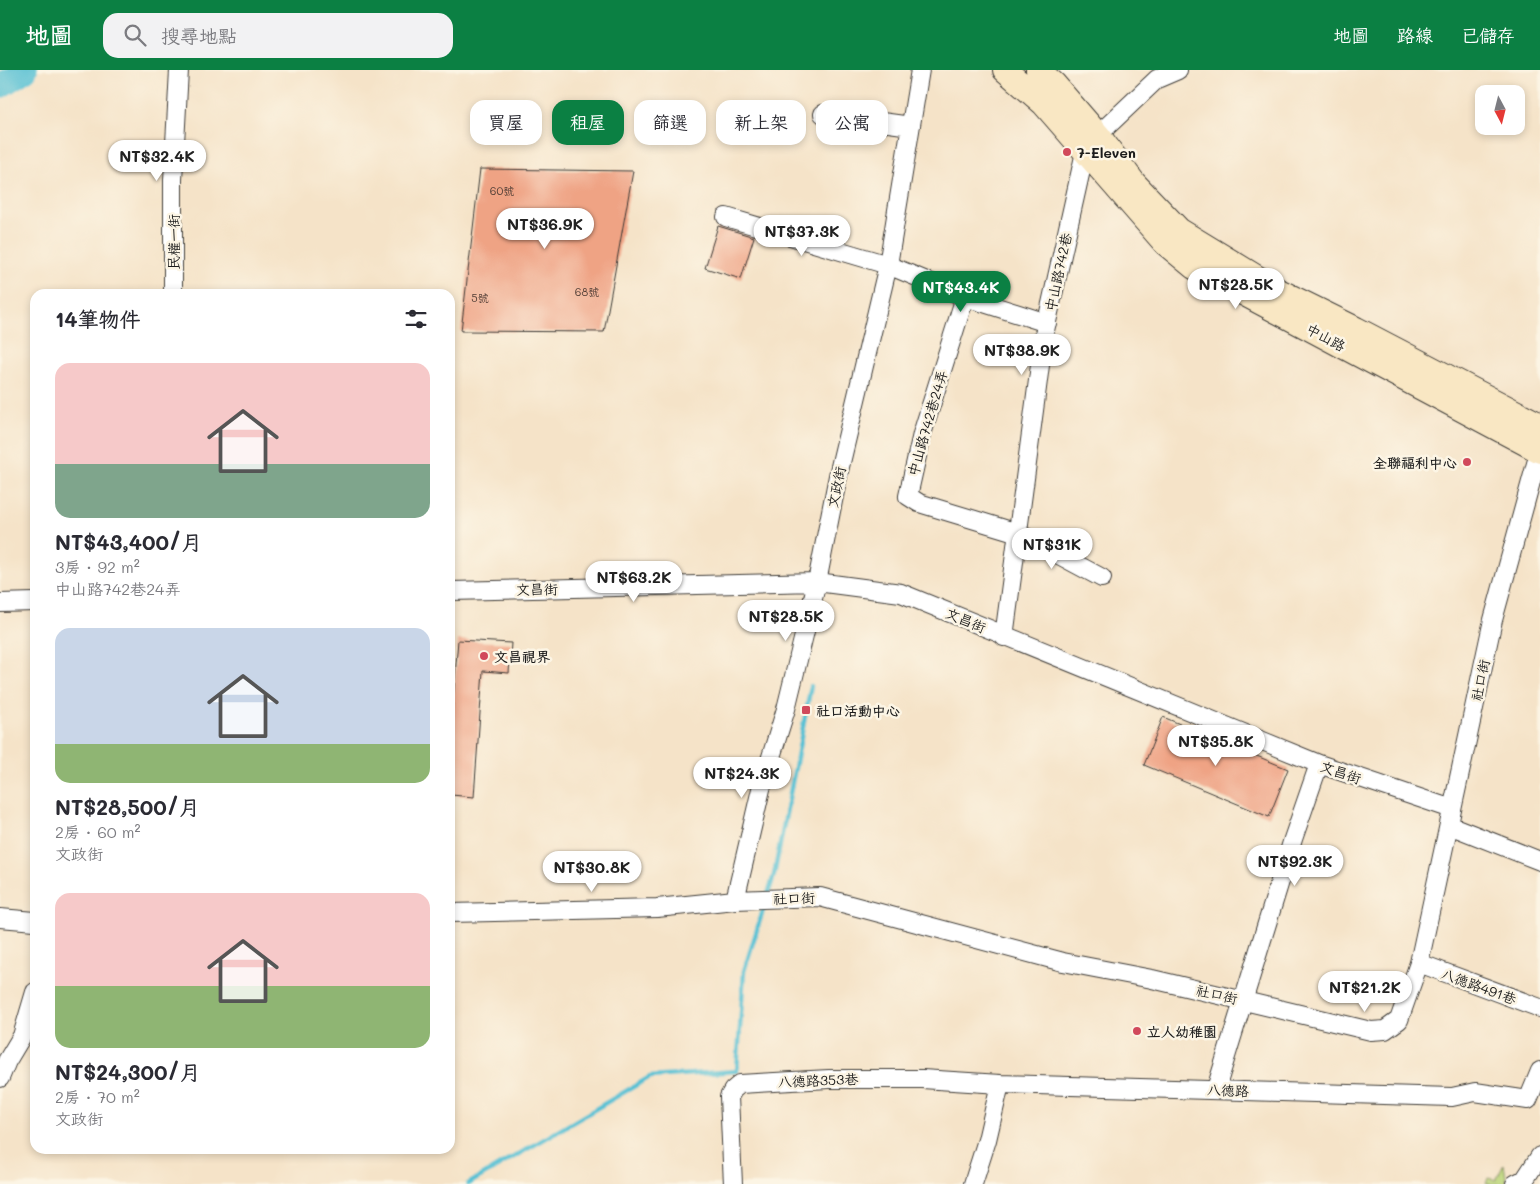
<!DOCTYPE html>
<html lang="zh-TW">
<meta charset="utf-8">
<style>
:root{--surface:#fff;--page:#f2f2f3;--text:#2b2b33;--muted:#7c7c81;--accent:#0b8043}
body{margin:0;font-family:Mali,"LXGW WenKai TC",sans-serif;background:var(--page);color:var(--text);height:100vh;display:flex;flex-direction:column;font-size:19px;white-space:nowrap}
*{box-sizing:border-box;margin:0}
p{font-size:16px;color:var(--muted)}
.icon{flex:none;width:28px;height:28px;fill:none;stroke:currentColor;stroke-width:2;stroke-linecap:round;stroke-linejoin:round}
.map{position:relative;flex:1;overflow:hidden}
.panel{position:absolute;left:30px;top:219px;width:425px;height:865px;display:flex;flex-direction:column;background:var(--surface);border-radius:15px;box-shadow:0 2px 8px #0003}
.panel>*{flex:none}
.hud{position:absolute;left:470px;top:30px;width:475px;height:45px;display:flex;gap:10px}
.needle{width:32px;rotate:173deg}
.buttons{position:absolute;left:1475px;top:15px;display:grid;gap:10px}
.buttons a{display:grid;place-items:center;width:50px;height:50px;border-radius:10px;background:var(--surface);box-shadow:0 2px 8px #0003;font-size:25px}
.price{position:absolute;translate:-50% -42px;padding:0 11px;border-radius:18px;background:#fff;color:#222;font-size:16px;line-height:32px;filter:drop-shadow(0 1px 2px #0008)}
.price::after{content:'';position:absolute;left:50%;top:30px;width:15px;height:11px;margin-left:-8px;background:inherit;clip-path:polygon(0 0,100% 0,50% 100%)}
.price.active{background:var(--accent);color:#fff}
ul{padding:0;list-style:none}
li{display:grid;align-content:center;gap:10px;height:265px;padding:0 25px}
li span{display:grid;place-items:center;height:155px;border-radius:15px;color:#555}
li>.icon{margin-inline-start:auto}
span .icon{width:90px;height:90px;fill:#fffc;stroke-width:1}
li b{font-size:21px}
h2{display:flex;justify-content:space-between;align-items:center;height:60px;padding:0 25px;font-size:21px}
.chip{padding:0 18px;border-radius:15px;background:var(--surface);box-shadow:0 2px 8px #0003;font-size:18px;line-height:45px}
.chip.active{background:var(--accent);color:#fff}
header{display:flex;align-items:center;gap:30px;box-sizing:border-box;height:70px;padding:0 25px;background:var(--accent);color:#fff}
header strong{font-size:24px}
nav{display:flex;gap:28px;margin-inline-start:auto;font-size:18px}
.search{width:350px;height:45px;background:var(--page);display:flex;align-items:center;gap:12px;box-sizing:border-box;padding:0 18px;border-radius:15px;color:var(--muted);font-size:19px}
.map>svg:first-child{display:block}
.green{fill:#bcd57a;stroke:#6c784b}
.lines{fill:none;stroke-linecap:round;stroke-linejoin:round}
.stream{stroke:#58c1d4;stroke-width:4.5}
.river{stroke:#58c1d4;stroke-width:25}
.building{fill:#efa384}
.street-casing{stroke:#3d3a36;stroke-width:20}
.secondary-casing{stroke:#3d3a36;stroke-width:26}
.street{stroke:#fff;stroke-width:18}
.secondary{stroke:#f9e7c3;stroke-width:24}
.poi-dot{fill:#d1495b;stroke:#fcf5e5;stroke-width:2}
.labels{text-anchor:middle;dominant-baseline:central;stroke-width:5;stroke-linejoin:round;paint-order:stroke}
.number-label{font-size:11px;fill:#513e36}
.poi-label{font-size:14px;font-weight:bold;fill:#1c1c1c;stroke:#fcf5e5;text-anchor:start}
.street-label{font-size:14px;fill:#1c1c1c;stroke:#fcf5e5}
</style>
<header>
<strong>地圖</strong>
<div class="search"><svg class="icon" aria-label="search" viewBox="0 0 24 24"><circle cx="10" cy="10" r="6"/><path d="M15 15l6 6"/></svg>搜尋地點</div>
<nav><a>地圖</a><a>路線</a><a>已儲存</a></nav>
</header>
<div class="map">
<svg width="1540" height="1114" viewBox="0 0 1540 1114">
<rect width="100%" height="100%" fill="#fcf5e5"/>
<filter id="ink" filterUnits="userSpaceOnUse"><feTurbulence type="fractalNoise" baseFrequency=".02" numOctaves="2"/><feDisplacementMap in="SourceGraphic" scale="10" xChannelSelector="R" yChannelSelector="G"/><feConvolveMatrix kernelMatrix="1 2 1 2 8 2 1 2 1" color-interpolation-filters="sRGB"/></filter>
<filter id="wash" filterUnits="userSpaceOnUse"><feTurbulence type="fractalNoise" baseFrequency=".0096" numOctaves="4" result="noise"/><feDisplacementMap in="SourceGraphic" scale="20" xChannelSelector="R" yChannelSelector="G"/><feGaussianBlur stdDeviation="1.12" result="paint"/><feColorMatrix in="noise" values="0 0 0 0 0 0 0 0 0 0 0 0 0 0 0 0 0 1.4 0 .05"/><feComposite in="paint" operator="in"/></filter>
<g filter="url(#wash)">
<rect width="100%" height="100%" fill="#f5e3c8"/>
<path class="green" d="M1504,1094L1507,1114H1486L1488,1108L1496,1110Z"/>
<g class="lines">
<path class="stream" d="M768,824L774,805L811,616
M468,1114L650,1007L737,1001L744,901L765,834"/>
<path class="river" d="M0,16L25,0"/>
</g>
<g id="blocks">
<path class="building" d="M480,99L633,101L604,262L461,261Z
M718,156L754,167L741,209L705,198Z
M458,570L511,573L509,603L483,601L474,727L451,725L454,670L450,669V667Z
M1163,647L1288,699L1269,747L1144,695Z"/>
</g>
</g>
<g filter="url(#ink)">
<use href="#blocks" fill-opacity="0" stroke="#3d3a36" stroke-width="1"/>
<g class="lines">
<defs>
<path id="street" d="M823,44L911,56
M726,147L888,195L965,227L1047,253
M173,224V110L179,0
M965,227L922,364L908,426L919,433L1018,463L1102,508
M450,521L817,512L901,523L1319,694L1452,739
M0,533L35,532
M1004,567L1044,265L1085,82L1098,65L1157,9L1178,0
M1449,755L1540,791
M735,830L761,719L786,639L817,512L839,401L888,195L920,0
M450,843L657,838L735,830L820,827L1063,892L1152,909L1371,961L1385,960L1399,950L1419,893L1493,550L1540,379
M0,848L35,851
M1419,893L1540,938
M0,1008L7,991L22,966L35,922
M1216,1019L1293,769L1319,694
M733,1114L729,1027L733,1020L740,1014L829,1009H922L1000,1014
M973,1114L987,1070L1000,1014L1452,1027L1475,1022L1528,1030L1540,1001
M1515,1114L1525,1109L1540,1086"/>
<path id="secondary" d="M1005,0L1044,34L1165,173L1194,197L1540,381
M1038,0L1054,14L1098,65L1134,113L1179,160L1279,221L1356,259L1540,355"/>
</defs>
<use href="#street" class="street-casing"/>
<use href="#secondary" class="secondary-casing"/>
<use href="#street" class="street"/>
<use href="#secondary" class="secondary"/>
</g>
</g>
<g class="poi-dot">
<circle cx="1067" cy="82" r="5"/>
<circle cx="1467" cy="392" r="5"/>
<circle cx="484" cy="586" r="5"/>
<rect x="801" y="635" width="10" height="10" rx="2.5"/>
<circle cx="1137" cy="961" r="5"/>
</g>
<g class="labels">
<g class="number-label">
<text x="502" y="120">60號</text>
<text x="587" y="221">68號</text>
<text x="480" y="227">5號</text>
</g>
<g class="poi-label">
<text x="1077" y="82">7-Eleven</text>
<text x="1457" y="392" text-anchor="end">全聯福利中心</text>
<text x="494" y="586">文昌視界</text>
<text x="816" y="640">社口活動中心</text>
<text x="1147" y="961">立人幼稚園</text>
</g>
<g class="street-label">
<text transform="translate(173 172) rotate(-90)">民權一街</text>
<text transform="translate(1058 202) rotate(-78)">中山路742巷</text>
<text transform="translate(1326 267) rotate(28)">中山路</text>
<text transform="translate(927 353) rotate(-74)">中山路742巷24弄</text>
<text transform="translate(836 417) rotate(-78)">文政街</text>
<text transform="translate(537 519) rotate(-1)">文昌街</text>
<text transform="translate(966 550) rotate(23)">文昌街</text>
<text transform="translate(1480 610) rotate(-78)">社口街</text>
<text transform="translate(1341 702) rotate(19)">文昌街</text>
<text transform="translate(794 828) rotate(-2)">社口街</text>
<text transform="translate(1479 916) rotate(20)">八德路491巷</text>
<text transform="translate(1217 924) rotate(13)">社口街</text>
<text transform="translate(818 1010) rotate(-2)">八德路353巷</text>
<text transform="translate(1228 1020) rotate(2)">八德路</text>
</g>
</g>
</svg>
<div class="buttons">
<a><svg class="needle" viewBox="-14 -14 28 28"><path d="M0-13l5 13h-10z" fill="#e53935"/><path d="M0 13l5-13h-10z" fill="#7c7c81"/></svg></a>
</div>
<b class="price" style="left:157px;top:112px">NT$32.4K</b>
<b class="price" style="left:545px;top:180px">NT$36.9K</b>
<b class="price" style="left:802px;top:187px">NT$37.3K</b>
<b class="price" style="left:1236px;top:240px">NT$28.5K</b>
<b class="price active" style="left:961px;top:243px">NT$43.4K</b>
<b class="price" style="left:1022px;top:306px">NT$38.9K</b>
<b class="price" style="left:1052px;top:500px">NT$31K</b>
<b class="price" style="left:634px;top:533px">NT$63.2K</b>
<b class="price" style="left:786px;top:572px">NT$28.5K</b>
<b class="price" style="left:1216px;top:697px">NT$35.8K</b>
<b class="price" style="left:742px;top:729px">NT$24.3K</b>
<b class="price" style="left:1295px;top:817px">NT$92.3K</b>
<b class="price" style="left:592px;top:823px">NT$30.8K</b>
<b class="price" style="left:1365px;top:943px">NT$21.2K</b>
<div class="hud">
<a class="chip">買屋</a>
<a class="chip active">租屋</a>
<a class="chip">篩選</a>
<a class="chip">新上架</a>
<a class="chip">公寓</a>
</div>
<section class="panel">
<h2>14筆物件<svg class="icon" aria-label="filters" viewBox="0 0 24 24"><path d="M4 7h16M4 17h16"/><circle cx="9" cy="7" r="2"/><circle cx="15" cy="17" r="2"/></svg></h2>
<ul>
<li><span style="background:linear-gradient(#f6c9c9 65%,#7fa58c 0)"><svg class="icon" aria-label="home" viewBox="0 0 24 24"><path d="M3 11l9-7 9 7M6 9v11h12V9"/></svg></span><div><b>NT$43,400/月</b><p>3房 · 92 m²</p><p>中山路742巷24弄</p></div></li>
<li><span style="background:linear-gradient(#c9d6e8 75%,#8fb573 0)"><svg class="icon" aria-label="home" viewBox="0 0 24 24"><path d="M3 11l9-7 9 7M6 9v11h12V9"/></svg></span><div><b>NT$28,500/月</b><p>2房 · 60 m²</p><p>文政街</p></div></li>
<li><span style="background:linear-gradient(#f6c9c9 60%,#8fb573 0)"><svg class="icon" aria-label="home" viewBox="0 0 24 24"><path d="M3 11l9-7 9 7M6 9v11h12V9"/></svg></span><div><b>NT$24,300/月</b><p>2房 · 70 m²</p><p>文政街</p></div></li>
</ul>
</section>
</div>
